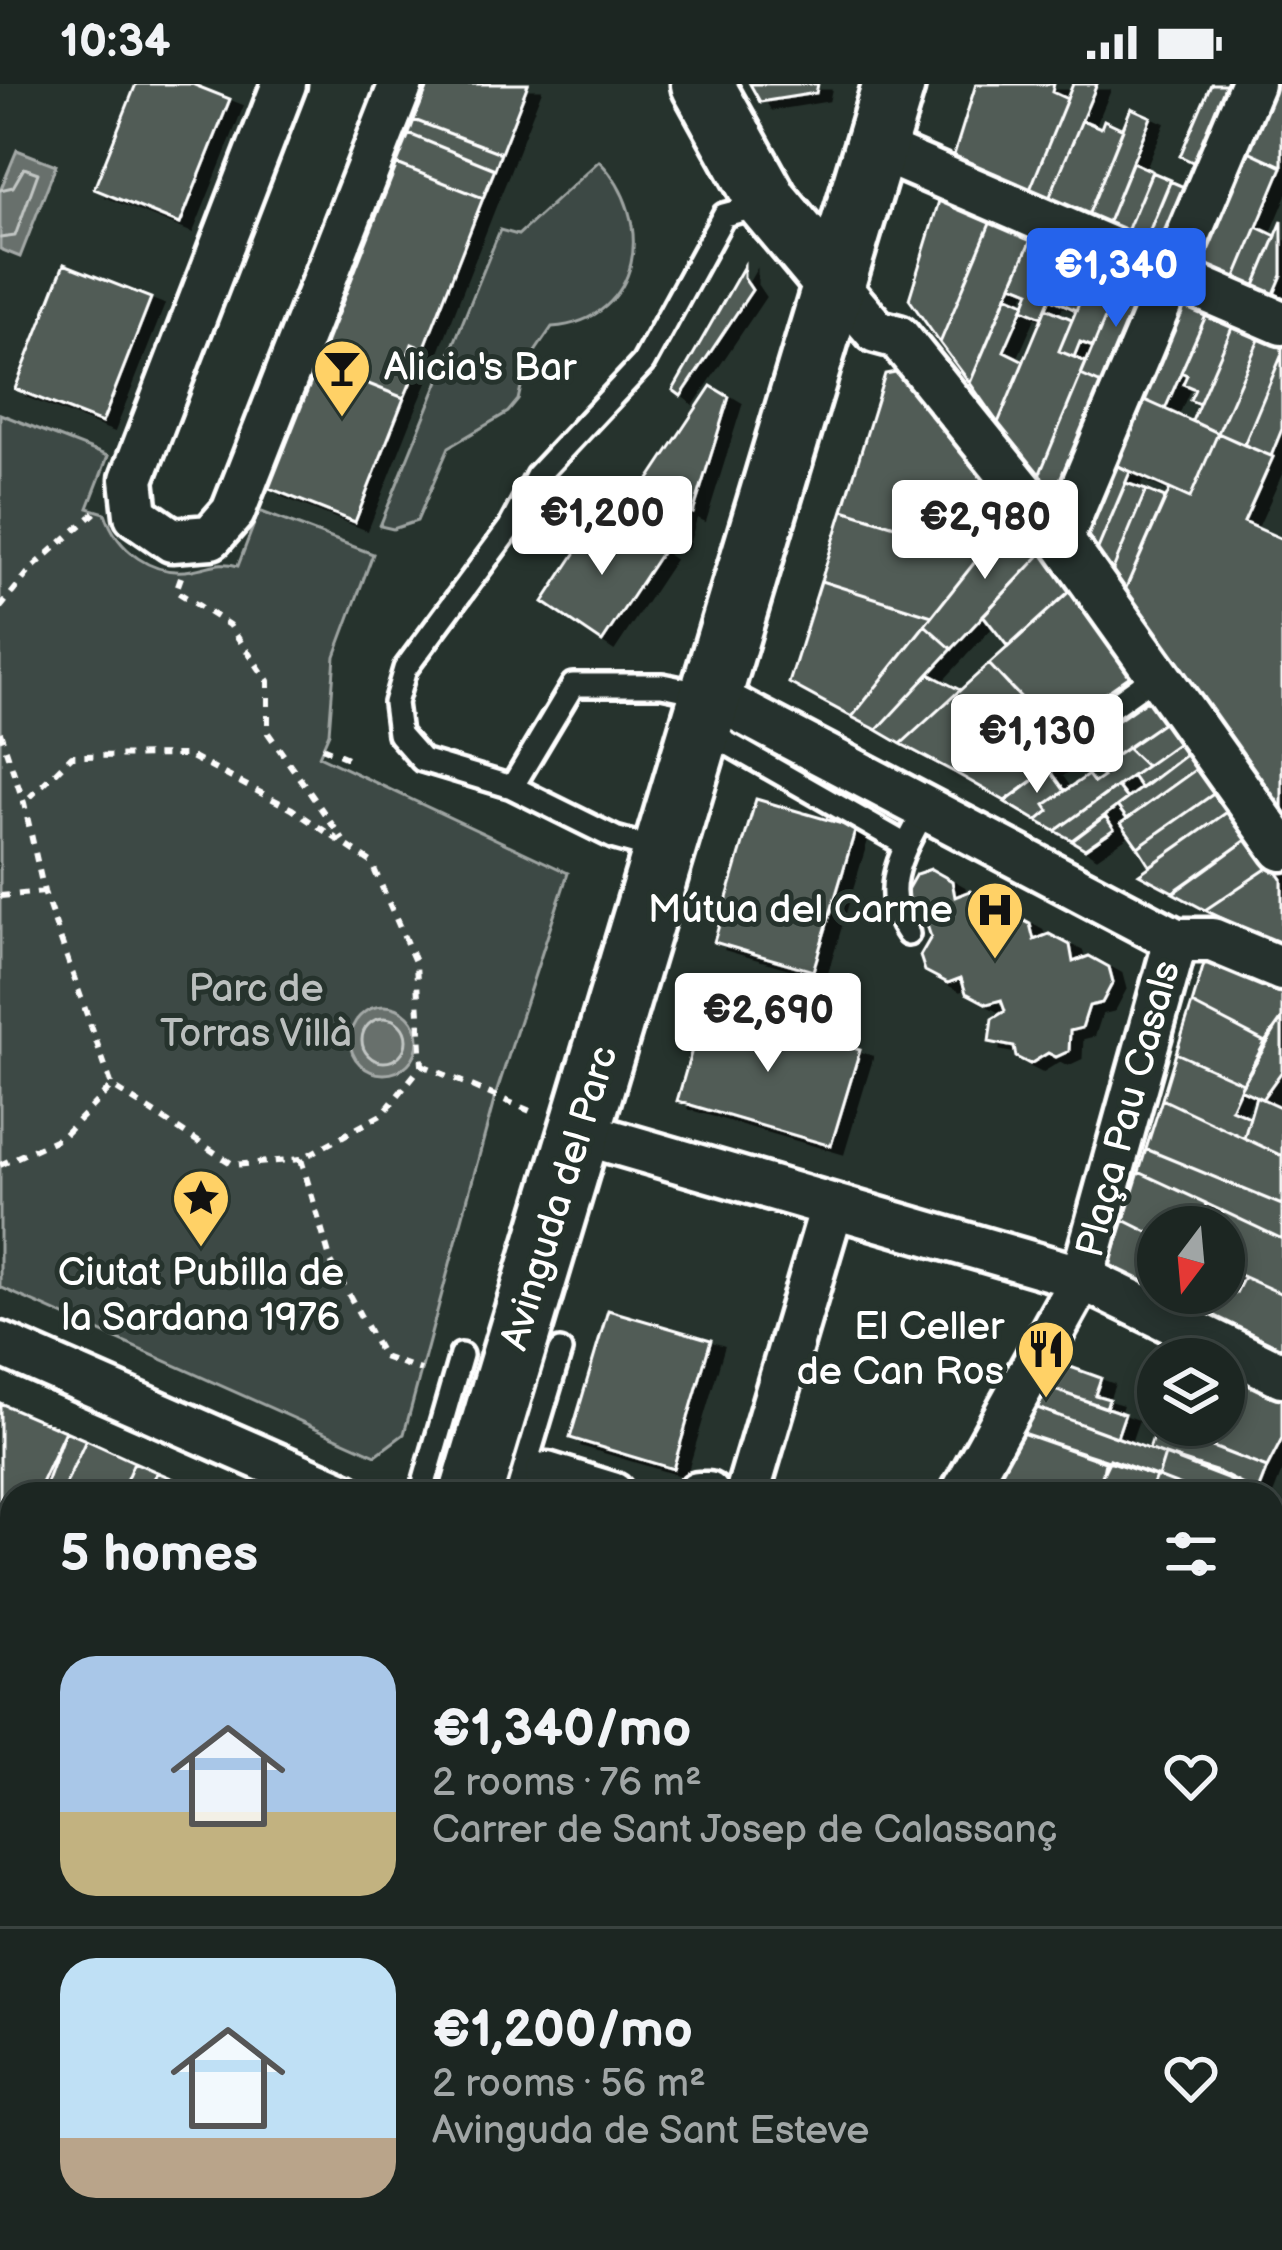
<!DOCTYPE html>
<meta charset="utf-8">
<style>
:root{--surface:#1c2622;--page:#29322f;--text:#f1f3f6;--muted:#a0a5a5;--line:#3a4340;--accent:#2563eb}
body{margin:0;font-family:"Balsamiq Sans",sans-serif;background:var(--page);color:var(--text);height:100vh;display:flex;flex-direction:column;font-size:45px;white-space:nowrap}
*{box-sizing:border-box;margin:0}
p{font-size:39px;color:var(--muted)}
.icon{flex:none;width:66px;height:66px;fill:none;stroke:currentColor;stroke-width:2;stroke-linecap:round;stroke-linejoin:round}
.map{position:relative;flex:1;overflow:hidden}
.side{position:absolute;left:0px;top:1398px;width:1284px;height:768px;display:flex;flex-direction:column;background:var(--surface);border-radius:36px 36px 0 0;box-shadow:0 6px 18px #0003,0 0 0 3px var(--line)}
.side>*{flex:none}
.needle{width:78px;rotate:196deg}
.controls{position:absolute;left:1137px;top:1122px;display:grid;gap:24px}
.controls a{display:grid;place-items:center;width:108px;height:108px;border-radius:50%;background:var(--surface);box-shadow:0 6px 18px #0003,0 0 0 3px var(--line);font-size:60px}
.price{position:absolute;translate:-50% -102px;padding:0 27px;border-radius:12px;background:#fff;color:#222;font-size:39px;line-height:78px;filter:drop-shadow(0 3px 6px #0008)}
.price::after{content:'';position:absolute;left:50%;top:72px;width:36px;height:27px;margin-left:-18px;background:inherit;clip-path:polygon(0 0,100% 0,50% 100%)}
.price.active{background:var(--accent);color:#fff}
ul{padding:0;list-style:none}
li{display:flex;align-items:center;gap:36px;height:300px;padding:0 60px}
li+li{border-top:3px solid var(--line)}
li span{display:grid;place-items:center;flex:none;width:336px;height:240px;border-radius:36px;color:#555}
li>.icon{margin-inline-start:auto}
span .icon{width:144px;height:144px;fill:#fffc;stroke-width:1}
li b{font-size:51px}
h2{display:flex;justify-content:space-between;align-items:center;height:144px;padding:0 60px;font-size:51px}
.status{display:flex;justify-content:space-between;align-items:center;height:84px;padding:0 60px;background:var(--surface);direction:ltr}
.status svg{height:33px;fill:currentColor}
.map>svg:first-child{display:block}
.green{fill:#3e4944;stroke:#9ea4a2;stroke-width:3}
.water{fill:#67706c;stroke:#a4a9a7;stroke-width:3}
.lines{fill:none;stroke-linecap:round;stroke-linejoin:round}
.shore{stroke:#c2c6c4;stroke-width:3}
.building{fill:#515c57;stroke:#fff;stroke-width:3;filter:url(#shadow)}
.lane-casing{stroke:#fff;stroke-width:30}
.street-casing{stroke:#fff;stroke-width:51}
.secondary-casing{stroke:#fff;stroke-width:69}
.path{stroke:#fff;stroke-width:6;stroke-dasharray:9 9;stroke-linecap:butt}
.lane{stroke:#26332d;stroke-width:21}
.street{stroke:#26332d;stroke-width:42}
.secondary{stroke:#26332d;stroke-width:60}
.labels{text-anchor:middle;dominant-baseline:central;stroke-width:10;stroke-linejoin:round;paint-order:stroke}
.poi-label{font-size:39px;fill:#fff;stroke:#26332d;text-anchor:end}
.park-label{font-size:39px;fill:#bbbfbe;stroke:#26332d}
.street-label{font-size:39px;fill:#fff;stroke:#26332d}
</style>
<div class="status"><b>10:34</b><svg viewBox="0 0 49 12"><path d="M0 12V9h3v3zM5 12V6h3v6zM10 12V3h3v9zM15 12V0h3v12zM26 1h20v11H26zM47 4h2v5h-2z"/></svg></div>
<div class="map">
<svg width="1282" height="2166" viewBox="0 0 1282 2166">
<defs>
<filter id="shadow"><feDropShadow dx="12" dy="7" stdDeviation="0" flood-color="#0009"/></filter>
</defs>
<rect width="100%" height="100%" fill="#26332d"/>
<filter id="ink" filterUnits="userSpaceOnUse"><feTurbulence type="fractalNoise" baseFrequency=".00833" numOctaves="2"/><feDisplacementMap in="SourceGraphic" scale="24" xChannelSelector="R" yChannelSelector="G"/><feConvolveMatrix kernelMatrix="1 2 1 2 8 2 1 2 1" color-interpolation-filters="sRGB"/></filter>
<g filter="url(#ink)">
<path class="green" d="M599,77C656,135 643,236 552,243L526,281L518,316L508,328L449,363L417,437L393,445L380,442L500,146L518,151Z
M0,330L108,372L88,424L105,429C117,467 153,493 192,486C211,483 219,476 238,482L259,427L373,470L335,572L329,649L319,672L568,789L495,1013L404,1350L376,1371L0,1203Z"/>
<path class="water" d="M17,66L56,81L20,173L0,165V107Z
M350 956a34 34 0 1 1 68 0a34 34 0 1 1-68 0Z"/>
<g class="lines">
<path class="shore" d="M0,106L13,103L24,84L38,89L15,152L0,154
M362 956a22 22 0 1 1 44 0a22 22 0 1 1-44 0Z"/>
</g>
<path class="building" d="M136,0H192L230,15L180,140L94,105Z
M429,0H528L501,69L414,36Z
M750,0H818L816,9L760,18Z
M976,0H1054L1052,8L1067,15L1029,108L953,74Z
M1073,0H1097L1048,117L1029,108Z
M1211,0H1236L1201,82L1180,72Z
M1269,0H1282V82L1242,64Z
M1131,24L1151,33L1106,143L1087,134Z
M414,36L501,69L495,85L409,50Z
M1082,36L1101,44L1104,36L1123,45L1087,134L1048,117Z
M409,50L495,85L483,114L397,80Z
M1242,64L1282,83L1233,200L1192,182Z
M1132,78L1152,87L1125,152L1106,143Z
M397,80L483,114L424,265L412,260L403,283L415,288L404,314L318,280Z
M1152,88L1171,96L1144,160L1125,152Z
M1170,97L1191,106L1164,169L1144,160Z
M942,107L994,130L940,259L909,215Z
M994,130L1034,149L970,299L940,259Z
M1282,137V191L1271,217L1252,209Z
M1257,143L1276,152L1252,209L1233,200Z
M1034,149L1071,165L1042,233L1023,225L1030,207L1012,200Z
M1071,165L1097,177L1076,226L1050,214Z
M1097,177L1124,189L1093,263L1080,258L1074,273L1059,267Z
M64,180L151,214L102,339L15,305Z
M744,182V194L752,206L681,312L673,306Z
M1124,189L1151,201L1108,303L1081,291Z
M1007,211L1025,219L1004,267L1024,277L998,339L970,299Z
M1179,214L1208,227L1165,325L1138,313Z
M1046,224L1072,235L1059,267L1086,278L1038,394L998,339Z
M1208,227L1234,239L1199,320L1190,316L1195,305L1183,300L1187,291L1181,288Z
M1234,239L1261,251L1218,349L1192,337Z
M1261,251L1282,260V270L1244,361L1218,349Z
M1282,270V345L1271,372L1244,361Z
M318,280L404,314L355,438L269,404Z
M901,287L1013,430L982,469L843,426L885,290Z
M1081,291L1108,303L1058,417L1038,394Z
M711,302L729,313L693,429L684,425L675,456L657,451L626,430Z
M1138,313L1218,349L1190,414L1110,378Z
M1218,349L1273,373L1244,438L1282,455V740L1122,513L1170,405L1190,414Z
M1110,378L1130,388L1094,474L1079,452Z
M1126,399L1146,406L1109,495L1094,474Z
M1146,406L1165,414L1122,513L1109,495Z
M843,426L982,469L932,532L821,497Z
M602,429L661,469L602,558L543,518Z
M1013,430L1043,468L952,565L925,541Z
M1043,468L1072,505L1008,563L983,531Z
M821,497L932,532L852,633L789,599Z
M1072,505L1136,588L1051,647L989,580Z
M925,541L952,565L877,646L852,633Z
M989,580L1029,622L956,689L901,660Z
M929,590L960,606L901,660L877,646Z
M1154,611L1170,634L1099,683L1083,661Z
M1029,622L1068,671L1005,717L956,689Z
M1170,634L1184,655L1146,682L1127,664Z
M1184,655L1192,666L1141,705L1132,692Z
M1127,664L1146,682L1055,747L1037,737L1049,727L1045,721L1088,691L1094,699L1103,693L1097,685Z
M1192,666L1202,681L1127,735L1117,722Z
M1202,681L1219,706L1138,763L1121,739Z
M1049,685L1065,707L1045,721L1049,727L1037,737L1005,718Z
M1117,702L1127,715L1072,756L1055,747Z
M1219,706L1233,724L1150,782L1138,763Z
M756,715L856,744L813,887L714,858Z
M1233,724L1252,752L1173,808L1139,790Z
M1105,732L1114,745L1085,765L1072,757Z
M1252,752L1272,781L1205,826L1173,809Z
M1272,781L1282,795V863L1205,826Z
M931,785L952,797L955,813L970,807L991,818L994,835L1010,829L1030,840L1034,856L1049,850L1070,861L1073,878L1089,872L1109,883L1113,898L1102,919L1089,922L1082,944L1070,947L1069,967L1056,973L1048,969L1030,980L1016,973L1014,963L989,958L992,935L1005,927L1001,916L987,920L966,909L961,894L948,899L925,887L920,872L931,853L925,835L908,827L904,811L916,790Z
M1208,866L1282,899V934L1265,958L1192,920Z
M1192,920L1265,958L1243,999L1176,969Z
M705,921L860,966L831,1062L677,1017Z
M1282,934V987L1262,1015L1240,1005Z
M1176,969L1243,999L1231,1025L1250,1033L1244,1054L1162,1015Z
M1256,1012L1282,1024V1072L1244,1054Z
M1162,1015L1282,1072V1121L1146,1065Z
M1146,1065L1282,1121V1155L1139,1088Z
M1139,1088L1206,1119L1199,1143H1158V1153L1124,1136Z
M1223,1127L1282,1155V1210L1224,1184V1143H1216Z
M1124,1136L1158,1153V1206L1109,1182Z
M1224,1184L1234,1188L1213,1232L1163,1209H1224Z
M1244,1193L1282,1210V1266L1213,1232L1227,1204L1236,1209Z
M608,1226L711,1256L673,1385L570,1354Z
M1065,1281L1101,1294L1095,1311L1109,1315L1106,1324L1043,1302L1052,1284L1063,1287Z
M1224,1283L1282,1311V1355L1267,1384L1152,1340L1158,1328V1341H1224Z
M1043,1302L1125,1330L1117,1353L1032,1322Z
M0,1319L65,1347L36,1410H12V1440L0,1435Z
M1032,1322L1165,1371L1158,1393L1019,1348Z
M1157,1341L1267,1384L1258,1407L1149,1365Z
M65,1347L86,1356L61,1410H42Z
M1019,1348L1105,1378L1099,1410H1059L996,1387Z
M86,1356L134,1378L120,1410H61Z
M1165,1371L1218,1388L1257,1408L1202,1410L1158,1393Z
M1110,1375L1156,1392L1149,1410H1114L1117,1401L1100,1396Z
M134,1378L157,1388L148,1410H120Z
M996,1387L1059,1410H984Z
M157,1388L181,1398L176,1410H148Z
M1156,1392L1158,1393L1202,1410H1149Z
M1282,1536V1578L1272,1572Z
M1272,1572L1282,1578V1627L1272,1621Z
M10,1658L12,1725L3,1746L0,1680Z
M1282,1660V1710L1272,1733V1675Z
M1282,1710V1788L1272,1785V1733Z
M0,1790L12,1794V1810L0,1835Z
M12,1810V1873L5,1888L0,1885V1835Z
M1282,1860V1933L1272,1954V1885Z
M1280,1936L1282,1937V1997L1272,1992V1954Z
M0,1972L12,1977L9,2007L0,2003Z
M1272,1992L1282,1997V2038L1272,2055Z
M0,2092L12,2098L0,2130Z
M1282,2098V2166H1241L1248,2154H1272V2115Z
M12,2105V2154H23L20,2159L0,2149V2130Z
M23,2154H57L51,2166H34L20,2159Z
M345,2154H392L423,2166H376Z
M392,2154H488L477,2166H423Z
M536,2154H553L582,2166H525Z
M553,2154H625L640,2160L638,2166H582Z
M640,2154H739L733,2166H656L638,2159Z
M773,2154H855L885,2166H804Z
M855,2154H915L909,2166H885Z
M996,2154H1013L1044,2166H990Z
M1013,2154H1059L1054,2166Z
M1059,2154H1135L1157,2166H1054Z"/>
<g class="lines">
<defs>
<path id="lane" d="M706,647L906,761
M1068,654L1157,590
M512,703L573,601H662L705,610
M658,766L615,754L512,703L422,676L399,650L395,619L405,585L510,443L537,392L643,279L724,131L762,121
M908,850C877,806 903,767 926,724
M421,1410L461,1271
M517,1410L560,1267
M0,2043L12,2017"/>
<path id="street" d="M284,0L132,395L136,431L172,456L211,453L233,428L401,0
M876,64L1282,239
M835,199L876,247L898,253L1061,455L1282,765
M1061,455L1252,0
M710,611L1176,856H1212L1282,885
M579,1048L1082,1194L1282,1291
M0,1260L343,1410
M547,1390L612,1410
M698,1410H708
M747,1410L832,1123
M962,1410L1082,1194L1176,856
M1272,1473L1282,1453
M1272,1663L1282,1647
M0,1767L12,1771
M1272,1797L1282,1800
M1272,1865L1282,1840
M1162,2154L1184,2166
M502,2166L512,2154
M952,2166L957,2154"/>
<path id="secondary" d="M702,0L768,119L835,199
M471,1410L894,0
M216,2166L221,2154"/>
</defs>
<use href="#lane" class="lane-casing"/>
<use href="#street" class="street-casing"/>
<use href="#secondary" class="secondary-casing"/>
<path class="path" d="M181,493L176,507L229,541L268,597V649L343,756
M0,524L32,484L97,427
M0,648L24,719L44,808L112,1002L234,1081L301,1075L383,1030L422,981L416,880L371,778L292,725L187,671L72,672L24,719
M322,663L354,677
M0,812L44,808
M422,981L535,1029
M301,1075L331,1178L383,1273L421,1286
M0,1081L63,1052L112,1002"/>
<use href="#lane" class="lane"/>
<use href="#street" class="street"/>
<use href="#secondary" class="secondary"/>
</g>
</g>
<defs>
<symbol id="bar-pin" viewBox="-11 -11 22 30"><path d="M0 17L-7.5 6A9.5 9.5 0 1 1 7.5 6Z" fill="#ffd166" stroke="#26332d"/><path d="M-6-5H6L.8 .8V4.5H3.5V6h-7V4.5H-.8V.8Z" fill="#111"/></symbol>
<symbol id="hospital-pin" viewBox="-11 -11 22 30"><path d="M0 17L-7.5 6A9.5 9.5 0 1 1 7.5 6Z" fill="#ffd166" stroke="#26332d"/><path d="M-5-5h3v3.5h4V-5h3V5h-3V1.5h-4V5h-3Z" fill="#111"/></symbol>
<symbol id="sight-pin" viewBox="-11 -11 22 30"><path d="M0 17L-7.5 6A9.5 9.5 0 1 1 7.5 6Z" fill="#ffd166" stroke="#26332d"/><path d="M0-6L1.8-2.2L6-1.7L2.9 1.2L3.7 5.4L0 3.3L-3.7 5.4L-2.9 1.2L-6-1.7L-1.8-2.2Z" fill="#111"/></symbol>
<symbol id="restaurant-pin" viewBox="-11 -11 22 30"><path d="M0 17L-7.5 6A9.5 9.5 0 1 1 7.5 6Z" fill="#ffd166" stroke="#26332d"/><path d="M-5-6h1v4h1v-4h1v4h1v-4h1v5L-1.5 .5V6h-2V.5L-5-1ZM5-6V6H3V1.5H1.5Q1.5-4 5-6Z" fill="#111"/></symbol>
</defs>
<g fill-rule="evenodd">
<use href="#bar-pin" x="309" y="251" width="66" height="90"/>
<use href="#hospital-pin" x="962" y="793" width="66" height="90"/>
<use href="#sight-pin" x="168" y="1081" width="66" height="90"/>
<use href="#restaurant-pin" x="1013" y="1232" width="66" height="90"/>
</g>
<g class="labels">
<g class="poi-label">
<text x="384" y="284" text-anchor="start">Alicia's Bar</text>
<text x="953" y="826">Mútua del Carme</text>
<text x="201" y="1189" text-anchor="middle">Ciutat Pubilla de<tspan x="201" dy="45">la Sardana 1976</tspan></text>
<text x="1004" y="1243">El Celler<tspan x="1004" dy="45">de Can Ros</tspan></text>
</g>
<g class="park-label">
<text x="256" y="905">Parc de<tspan x="256" dy="45">Torras Villà</tspan></text>
</g>
<g class="street-label">
<text transform="translate(1129 1025) rotate(-75)">Plaça Pau Casals</text>
<text transform="translate(560 1114) rotate(-73)">Avinguda del Parc</text>
</g>
</g>
</svg>
<div class="controls">
<a><svg class="needle" viewBox="-14 -14 28 28"><path d="M0-13l5 13h-10z" fill="#e53935"/><path d="M0 13l5-13h-10z" fill="#a0a5a5"/></svg></a>
<a><svg class="icon" aria-label="layers" viewBox="0 0 24 24"><path d="M12 4l9 5-9 5-9-5zM3 14l9 5 9-5"/></svg></a>
</div>
<b class="price active" style="left:1116px;top:246px">€1,340</b>
<b class="price" style="left:602px;top:494px">€1,200</b>
<b class="price" style="left:985px;top:498px">€2,980</b>
<b class="price" style="left:1037px;top:712px">€1,130</b>
<b class="price" style="left:768px;top:991px">€2,690</b>
<section class="side">
<h2>5 homes<svg class="icon" aria-label="filters" viewBox="0 0 24 24"><path d="M4 7h16M4 17h16"/><circle cx="9" cy="7" r="2"/><circle cx="15" cy="17" r="2"/></svg></h2>
<ul>
<li><span style="background:linear-gradient(#a9c7e8 65%,#c2b280 0)"><svg class="icon" aria-label="home" viewBox="0 0 24 24"><path d="M3 11l9-7 9 7M6 9v11h12V9"/></svg></span><div><b>€1,340/mo</b><p>2 rooms · 76 m²</p><p>Carrer de Sant Josep de Calassanç</p></div><svg class="icon" aria-label="heart" viewBox="0 0 24 24"><path d="M12 20l-8-8c-3-5 5-10 8-4 3-6 11-1 8 4z"/></svg></li>
<li><span style="background:linear-gradient(#bfe0f5 75%,#b9a48a 0)"><svg class="icon" aria-label="home" viewBox="0 0 24 24"><path d="M3 11l9-7 9 7M6 9v11h12V9"/></svg></span><div><b>€1,200/mo</b><p>2 rooms · 56 m²</p><p>Avinguda de Sant Esteve</p></div><svg class="icon" aria-label="heart" viewBox="0 0 24 24"><path d="M12 20l-8-8c-3-5 5-10 8-4 3-6 11-1 8 4z"/></svg></li>
</ul>
</section>
</div>
